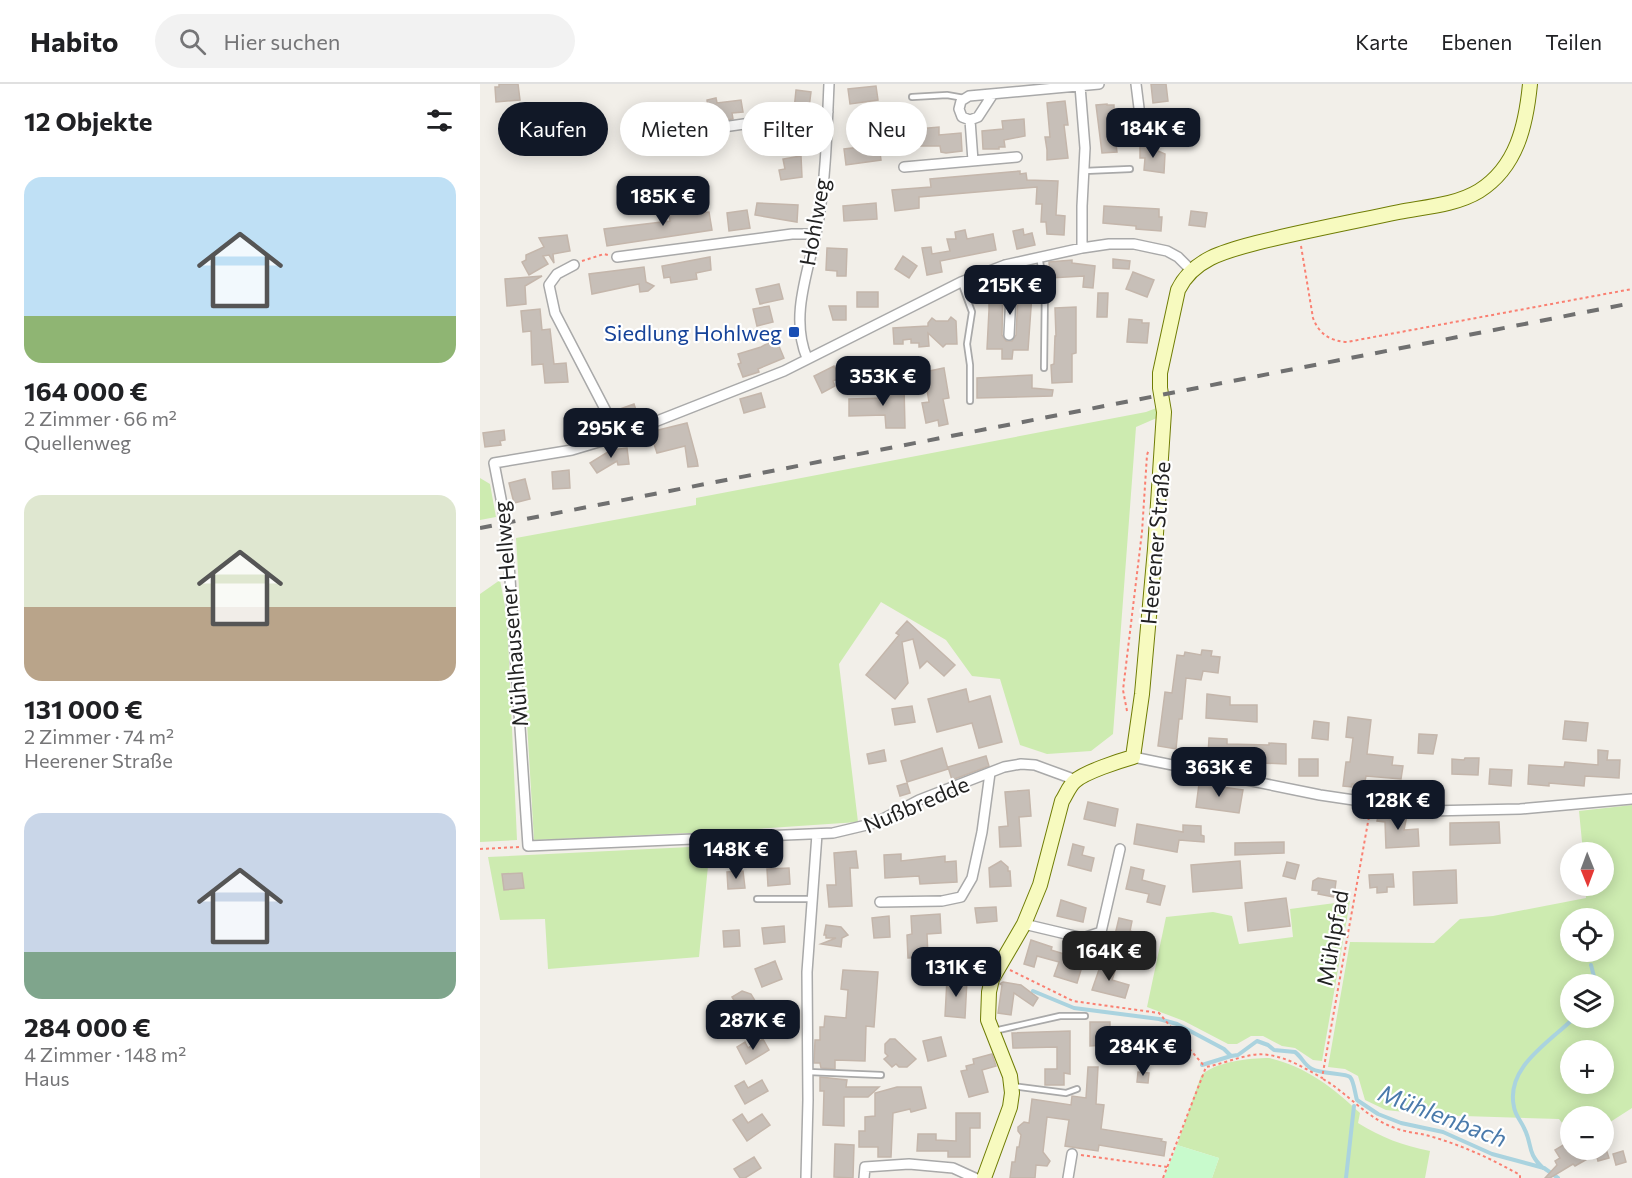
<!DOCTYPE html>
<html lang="de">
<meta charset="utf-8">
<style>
:root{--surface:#fff;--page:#f2f2f2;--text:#202124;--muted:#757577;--line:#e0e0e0;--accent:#111827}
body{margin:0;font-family:Commissioner,sans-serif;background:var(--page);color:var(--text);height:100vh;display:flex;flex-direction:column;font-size:22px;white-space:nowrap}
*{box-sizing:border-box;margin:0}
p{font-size:20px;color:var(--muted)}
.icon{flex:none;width:33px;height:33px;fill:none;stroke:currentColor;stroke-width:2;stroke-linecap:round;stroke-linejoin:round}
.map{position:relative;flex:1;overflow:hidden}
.side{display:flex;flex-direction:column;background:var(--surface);width:480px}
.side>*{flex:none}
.banner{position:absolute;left:18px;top:18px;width:570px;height:54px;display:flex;gap:12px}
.needle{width:39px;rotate:179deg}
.fabs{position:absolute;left:1080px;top:758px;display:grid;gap:12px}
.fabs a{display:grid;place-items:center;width:54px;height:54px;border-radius:50%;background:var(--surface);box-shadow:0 3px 15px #0003;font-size:30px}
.price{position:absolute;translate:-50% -51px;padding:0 14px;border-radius:12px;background:var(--accent);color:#fff;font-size:20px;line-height:39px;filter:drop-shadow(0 2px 3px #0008)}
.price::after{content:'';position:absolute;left:50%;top:36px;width:18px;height:14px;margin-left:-9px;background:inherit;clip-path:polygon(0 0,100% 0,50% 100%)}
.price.on{background:#222;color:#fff}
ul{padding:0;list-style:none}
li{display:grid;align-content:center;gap:12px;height:318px;padding:0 24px}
li span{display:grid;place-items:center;height:186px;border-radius:18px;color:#555}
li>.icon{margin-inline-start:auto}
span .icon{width:108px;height:108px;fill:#fffc;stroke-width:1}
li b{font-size:26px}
h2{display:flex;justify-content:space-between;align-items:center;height:72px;padding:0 24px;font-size:26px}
.pill{padding:0 21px;border-radius:27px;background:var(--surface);box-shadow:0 3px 15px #0003;font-size:21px;line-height:54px}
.pill.on{background:var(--accent);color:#fff}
header{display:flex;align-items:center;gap:36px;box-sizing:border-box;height:84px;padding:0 30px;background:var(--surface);border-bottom:2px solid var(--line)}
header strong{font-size:28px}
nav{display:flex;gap:33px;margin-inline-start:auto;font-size:21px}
.search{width:420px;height:54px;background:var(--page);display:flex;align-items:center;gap:15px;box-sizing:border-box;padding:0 21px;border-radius:33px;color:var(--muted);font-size:22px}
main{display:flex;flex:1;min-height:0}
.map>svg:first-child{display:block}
.grass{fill:#cdebb0;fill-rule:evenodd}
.park{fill:#c8facc}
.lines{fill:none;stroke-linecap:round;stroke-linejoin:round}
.stream{stroke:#aad3df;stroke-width:4}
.building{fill:#c7bfb8;stroke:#c4b6ab;stroke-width:1.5}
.lane-casing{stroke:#a9a9a9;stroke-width:8}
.street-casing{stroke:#a9a9a9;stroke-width:12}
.secondary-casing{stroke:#707d05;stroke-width:16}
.path{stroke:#fa8072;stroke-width:2;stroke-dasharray:3 3;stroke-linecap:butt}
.lane{stroke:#fff;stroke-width:4.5}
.street{stroke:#fff;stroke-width:9}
.secondary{stroke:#f7fabf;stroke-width:14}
.rail{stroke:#707070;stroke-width:4;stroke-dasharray:12 12;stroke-linecap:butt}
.transit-dot{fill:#1a4fb4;stroke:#fff;stroke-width:2}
.labels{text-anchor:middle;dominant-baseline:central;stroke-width:4.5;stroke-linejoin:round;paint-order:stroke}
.street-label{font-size:22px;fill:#222;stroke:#fff}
.transit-label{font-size:22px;fill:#164399;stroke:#fff;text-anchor:end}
.water-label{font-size:24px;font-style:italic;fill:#4a7aab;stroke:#fff}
</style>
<header>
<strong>Habito</strong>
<div class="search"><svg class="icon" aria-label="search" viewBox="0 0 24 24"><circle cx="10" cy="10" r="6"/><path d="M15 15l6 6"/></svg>Hier suchen</div>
<nav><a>Karte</a><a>Ebenen</a><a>Teilen</a></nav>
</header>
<main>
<section class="side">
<h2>12 Objekte<svg class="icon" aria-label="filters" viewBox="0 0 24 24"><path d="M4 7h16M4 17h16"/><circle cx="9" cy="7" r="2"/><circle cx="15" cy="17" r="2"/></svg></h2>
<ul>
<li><span style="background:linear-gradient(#bfe0f5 75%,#8fb573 0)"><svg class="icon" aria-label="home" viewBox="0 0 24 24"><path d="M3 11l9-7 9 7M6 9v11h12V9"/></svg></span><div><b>164 000 €</b><p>2 Zimmer · 66 m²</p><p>Quellenweg</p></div></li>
<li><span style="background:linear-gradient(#dfe7d0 60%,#b9a48a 0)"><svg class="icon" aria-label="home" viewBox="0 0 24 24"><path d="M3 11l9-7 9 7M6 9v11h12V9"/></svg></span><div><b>131 000 €</b><p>2 Zimmer · 74 m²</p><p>Heerener Straße</p></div></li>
<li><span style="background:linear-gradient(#c9d6e8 75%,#7fa58c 0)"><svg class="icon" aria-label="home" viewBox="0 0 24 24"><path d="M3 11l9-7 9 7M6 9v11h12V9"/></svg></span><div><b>284 000 €</b><p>4 Zimmer · 148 m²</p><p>Haus</p></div></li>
</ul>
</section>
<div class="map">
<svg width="1152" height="1094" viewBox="0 0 1152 1094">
<rect width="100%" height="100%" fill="#f2efe9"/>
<path class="grass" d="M679,323V333L656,343L633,650L611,667L567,670L540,661L520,595L492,592L466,556L401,518L359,580L378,738L231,748L54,756L36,454L216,421V414L666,328Z
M0,394L10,400L16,433L0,436Z
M20,496L27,533L37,756L0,758V510Z
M1152,721V1024L1124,1042V1032H1090V1049L1079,1035L952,1031L906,1026L885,1016L878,992L865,985L848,983L870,858L954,859L980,835L1013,832L1106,814L1105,801H1124V768H1103L1099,727ZM1090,834H1124V867H1090ZM1090,900H1124V933H1090ZM1090,966H1124V999H1090Z
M230,762L219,873L68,885L65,835L20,836L8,773Z
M870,817L842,977L833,976L815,964L802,962L783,952H771L757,960H748L704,937L667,923L686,833L733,828L752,832L759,860L813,853L810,825Z
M789,974C825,982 854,1004 880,1029L878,1039C902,1054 922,1061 950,1067L945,1094H732L739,1074L697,1061L721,992C733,978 770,974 789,974Z"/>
<path class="park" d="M697,1061L739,1074L732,1094H684Z"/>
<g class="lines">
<path class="stream" d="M1111,881L1116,900
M553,907L594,924L679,935L697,940L744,965L751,972L758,971L777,957L788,961L794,966L815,968C822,973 824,981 832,985C841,990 866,989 870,993C874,997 875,1010 877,1016L898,1030L921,1039L963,1048L1012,1070L1064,1084L1078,1094
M722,981L751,972
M1063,1084C1046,1068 1053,1061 1044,1044C1041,1037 1035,1031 1034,1023C1025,983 1070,958 1095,933
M866,1094L874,1022"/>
</g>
<path class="building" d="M19,0H38L40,16L16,18L15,3H19Z
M671,0H686L688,17L673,19Z
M396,2L398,16L370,20L368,5Z
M316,6L331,8L329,24L314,26Z
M236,14L237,19L261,16L263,28L252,29L253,35L230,39L227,16Z
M585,17L588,41H584L588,74L567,76V66L565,53H570L567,19Z
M627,20V21H634V28H636L639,60H636L637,68L622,69L616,21Z
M544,35L545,52L524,56L525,63H519V65H503L502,47L523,45L522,37Z
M326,38L324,59L308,58L311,41Z
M437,41V45L459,43V51L481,49L482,67L466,69L461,68L460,62H424V57H419L418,47H426V42Z
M399,61L401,76L366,81L364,65Z
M660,61L678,62V67L685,70L684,89L664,86L665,74H660Z
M321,72L322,93L301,96L299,86L305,85L303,75Z
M540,87V90L546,89L547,96L578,97L576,131L585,132L584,151L567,150L566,138H561L562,120H556L557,103L439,113V124L415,127L412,106L451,103L450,95Z
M216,118L218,129L229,128L232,146L127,162L124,145L190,137L188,126L205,124L204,120Z
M277,119L318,121L317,138L275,131Z
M396,119L397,135L364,137L363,122Z
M624,122L679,125V133H682L681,147L656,145V142L623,139Z
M267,126L270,144L249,147L247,129Z
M711,127L727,129L725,143L709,141Z
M543,145L544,151L552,149L555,161L537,165L533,147Z
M485,146L487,155L513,150L516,166L460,177L462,188L447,191L442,164L451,163L452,170L470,167L467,155H476L475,148Z
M87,151L90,167L73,170L74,179L69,171L63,172L68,180L49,191L42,178L46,176V171L64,163L59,154Z
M347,164L367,165L366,192H357V187L346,186Z
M423,172L437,182L429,194L415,185Z
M230,173L231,186L216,189L217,195L191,199L190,193L184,194L182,182Z
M633,175L650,177L649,185L633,184Z
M592,176V179L615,182L613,204L603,203L604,192L570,194L569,178Z
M164,183L166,198L174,202L168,207L160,208L159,200L112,210L109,190Z
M543,184L548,196H553L548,266H533L532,275H522V265H507L509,226V206L506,198L515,195L519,205H523L522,251L526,257H532L536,251L538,210L534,187Z
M653,188L674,196L667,213L646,205Z
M62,192L45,202L46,220L27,222L25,195Z
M299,200L303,215L280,220L276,205Z
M377,208H398V223H377Z
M618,209H628L627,233H617Z
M289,222L293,238L277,242L273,225Z
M349,222H366V236H353Z
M596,223V269L592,270V298L572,299L571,281L574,280L575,252H576L575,224Z
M60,225L62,246L70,245L74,280L86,279L88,298L65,299L63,280L52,281L51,247L43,248L41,227Z
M471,233L476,237L477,260H466L463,263L448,249L449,262L439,263V259H431V255L423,256V260H414L413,244L448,242V239L452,234L456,237H468Z
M649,235L662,236V239H669L667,259L647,258Z
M296,255L304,274L278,285L279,288L263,293L258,280L261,279L258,270L281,263Z
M354,282L360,294L353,297L355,302L342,309L334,292Z
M464,284L469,314L463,315L468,340L459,342L458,336L446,339L442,319L449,318L444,288Z
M552,291V304L573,306L572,312L497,314V294Z
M424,302L425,344H406L405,331L369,332V315L405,314L404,303Z
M281,309L285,323L264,329L260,315Z
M154,320L158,332L144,338L140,325Z
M111,325L113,331L118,330L121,339L110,342L111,348L96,352L90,331Z
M207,339L217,376L218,382L208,383L205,362L177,369L170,348Z
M24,346L25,356L20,357L21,361L5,363L3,349Z
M147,364L149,380L138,381L137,377L117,389L110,379L131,366Z
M89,386L90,404L73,405L72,388Z
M45,395L50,415L34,419L29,399Z
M427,537L475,581L464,592L447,577L440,584L433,555L422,558L428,599L415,615L386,591L419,551L416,549Z
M722,566L732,567L731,572L740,573L738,589L723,587L721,596L706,594L702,635H699L696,665L678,662L685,608L692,609L697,571L704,572L705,568L721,571Z
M486,605L489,618L510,612L522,658L499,664L492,639L457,648L448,615Z
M727,610L750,613V621H777V638L726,634Z
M432,622L435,638L415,641L412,625Z
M868,633L891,636L887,670L913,673L912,681L923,682L921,695L886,692L884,702L872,700V703L863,702L866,678H870L873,654L866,653Z
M834,637L849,639L848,656L832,654Z
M1085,637L1108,639L1106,657L1083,655Z
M939,650L957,651L953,670L938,669Z
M729,654L747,655V660L789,661V659L806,660V680L758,678L761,673L728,672Z
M462,664L468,685L427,698L421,677Z
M404,666L406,677L389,680L387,670Z
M1118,666L1128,667L1127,676H1140L1139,694L1105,692L1104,702L1069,699V702L1048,700L1049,681L1084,683L1085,678L1118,681Z
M506,672L509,682L472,696L468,683Z
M985,674H999L998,691L972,690V675L984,676Z
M819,675H838V692H819Z
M1010,685L1032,686L1031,702L1009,700Z
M427,699L430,709L420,712L417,702Z
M719,700L763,706L759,729L716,723Z
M549,706L551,732L539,733L541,762L520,763L519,743L528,742L525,708Z
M608,718L638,725L635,742L604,735Z
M899,727L927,731L924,746L938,745L939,762L906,764L905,738L897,737Z
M1019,738L1020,759L970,761V739Z
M657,740L703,748V741L721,742V751L724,752V758L699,756L697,768L654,760Z
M804,758V769L755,771V759Z
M593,760L604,763L602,771L614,774L611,787L588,781Z
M376,767L378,784H370L372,822L349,823L347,801H356L354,769Z
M421,770V777L465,772V778L476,777L477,798L440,800L439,792L405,794L404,771Z
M521,777L528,783V787H530L531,802L510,803L509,784Z
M760,777L762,804L713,808L711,781Z
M807,778L819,781L815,795L803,792Z
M651,783L664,786L662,796L685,802L680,821L667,818L669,810L646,805Z
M309,784L310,800L288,802L287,785Z
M976,786L977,819L934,821L933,788Z
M263,787L265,804L248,805L247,788Z
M42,789L44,804L24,806L22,790Z
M913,790L914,803H907V808L897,809V803L890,804L889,791Z
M838,794L856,797L854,813L838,810L839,807L832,806L833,797Z
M806,814L810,842L768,847L765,819Z
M581,816L606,824L603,838L577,832Z
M516,823L517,837L497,839L495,824Z
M460,830L461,849L447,850L448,873L428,874L427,851L432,850L431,832Z
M409,832L410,853L394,854L392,834Z
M639,834L652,837L650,847L660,850L658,861L634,855Z
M346,841L361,843L368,851L362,854L361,863L341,860L356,854H346V851H344Z
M304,842L305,858L284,860L282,844Z
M259,846L260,862L244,863L243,847Z
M551,856L572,863L571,866L604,876L597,899L574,892L579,878L557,872L554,883L544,880Z
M295,877L302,895L282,903L275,885Z
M622,877L637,881L632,896L649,901L645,914L612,906Z
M486,882L502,883L501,895H486Z
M363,886L398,888L394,943L386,942L385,977L355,976V985L341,984L340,979H334L335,956H340V943H344L345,932L366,934L368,906L361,905Z
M467,895L487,896L485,934L465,932Z
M523,898L541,901L558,914L553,922L534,909L531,931L518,929L522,901L520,900Z
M262,907L271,910L283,930L268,939L252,913Z
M610,938H630V947H625V961L610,962Z
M590,947V990L584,989V1001H565V985H577V963L533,964L532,949Z
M461,953L466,972L448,977L443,957Z
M283,955L289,966L266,980L257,963L265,958L268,964Z
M410,955H415L436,975L427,983H419L416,980L412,983L404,975L408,972L405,969V960Z
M696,963L697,973H686V964Z
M512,970L516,982L502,986L508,1008L489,1013L481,987L487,986L486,982L494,980L493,975Z
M608,983H618L616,1020L624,1021L621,1045L682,1055L681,1057L686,1058L684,1072L619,1061L618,1067L585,1062L589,1036L567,1033L563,1068L570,1077L567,1082L556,1081L555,1094H530L532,1078H535L537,1063H539L541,1051L538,1047V1043L544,1038L549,1039L552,1015L591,1021L592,1012L606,1014Z
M658,988L669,989L668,999L657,998Z
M340,993L367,996L366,1003H399L388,1013H364V1042L343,1041L344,1007H340Z
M282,996L288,1007L265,1020L255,1002L264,997L268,1004Z
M417,1003H441L446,1024L431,1028L430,1025L413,1029L411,1073H398V1063H379V1047H385V1033L395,1032V1009Z
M476,1029H500V1044H490V1073H468V1067H437L438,1050H456V1056L476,1057Z
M262,1030L268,1039L282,1030L290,1041L267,1057L253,1036Z
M355,1060L374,1061L373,1094L354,1093Z
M1085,1060L1093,1070L1102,1065H1126L1129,1074L1118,1077L1116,1070L1095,1082L1093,1080L1070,1094H1065L1077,1081L1075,1077L1080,1074L1075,1066Z
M1143,1067L1146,1078L1136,1081L1133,1070Z
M274,1073L281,1084L265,1094H260L254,1085Z"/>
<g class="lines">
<defs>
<path id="lane" d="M432,13L467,11L484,14
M604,87L650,85
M559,173L565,203L564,284
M481,198L492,228L487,260L490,281V317
M277,815H332
M514,947L580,932H605
M329,988L401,991
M532,1002L586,1009L597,1005"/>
<path id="street" d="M656,0L659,24
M600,2L605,64L602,122V164
M490,36L482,33L479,25L481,17L489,12L619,0
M490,36L493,77
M490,36L498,33L513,10
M236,44L348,28
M424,83L537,73
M137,173L312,150H336
M94,181L77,190L69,201L75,229L139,352
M525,181L531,210L529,251
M327,274C308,229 332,179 339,134C346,90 347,44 349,0
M653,673L840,711L948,727L1040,725L1152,715
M596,696L555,681L541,680L524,683L439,716L395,739L353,749L48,762L28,465L23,425L14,379L92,366L139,352L304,287L481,198L525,181L602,164L629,160H654L687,167L698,173L711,186
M400,818L462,817L481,813L492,794L502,748L510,689
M544,840L603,854L621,848L640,765
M326,1094L328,1016L327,888L337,750
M384,1094L385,1083L429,1080L473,1084L495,1094
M588,1094L592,1070"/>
<path id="secondary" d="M504,1094L530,1023L532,1009L530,992L508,936L509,908L512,895L544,840L560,801L582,717C586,711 589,702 595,697C605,688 639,677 653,673L662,610L675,465L684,328L680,304V289L698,206C713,175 745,167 776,159C824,147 872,138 919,128C945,123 976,121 999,107C1037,83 1046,41 1050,0"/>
</defs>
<use href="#lane" class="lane-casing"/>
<use href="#street" class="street-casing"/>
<use href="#secondary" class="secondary-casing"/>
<path class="path" d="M821,162L833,234C839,250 850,257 867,258L1152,205
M102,177L124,170L128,171
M647,627L643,606L662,448L667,371L669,365
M0,765L39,763
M530,886L593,917L679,929L725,983
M843,995C869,1010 886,1034 915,1044C925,1048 936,1049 946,1051C979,1060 1010,1074 1040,1091V1094
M601,1071L687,1083
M683,1094L726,983C741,980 756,974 772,971C797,967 821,982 842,994L890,727"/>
<use href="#lane" class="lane"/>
<use href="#street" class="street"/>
<use href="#secondary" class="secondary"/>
<path class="rail" d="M0,444L1152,219"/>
</g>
<rect class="transit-dot" x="308" y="242" width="12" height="12" rx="3"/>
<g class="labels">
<g class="street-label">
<text transform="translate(334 138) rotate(-80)">Hohlweg</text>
<text transform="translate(675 459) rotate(-85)">Heerener Straße</text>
<text transform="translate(30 530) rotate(-95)">Mühlhausener Hellweg</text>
<text transform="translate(436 720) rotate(-23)">Nußbredde</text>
<text transform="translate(852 854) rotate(-80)">Mühlpfad</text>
</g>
<g class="transit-label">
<text x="302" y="248">Siedlung Hohlweg</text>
</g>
<g class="water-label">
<text transform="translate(963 1031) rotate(21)">Mühlenbach</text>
</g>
</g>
</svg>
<div class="fabs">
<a><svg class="needle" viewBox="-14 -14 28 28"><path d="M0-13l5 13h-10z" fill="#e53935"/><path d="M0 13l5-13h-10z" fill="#757577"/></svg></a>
<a><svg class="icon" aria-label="locate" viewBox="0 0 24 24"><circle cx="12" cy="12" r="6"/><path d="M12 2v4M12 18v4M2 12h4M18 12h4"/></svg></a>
<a><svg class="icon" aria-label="layers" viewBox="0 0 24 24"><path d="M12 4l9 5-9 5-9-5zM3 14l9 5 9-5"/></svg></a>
<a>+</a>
<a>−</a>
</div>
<b class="price" style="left:673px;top:75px">184K €</b>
<b class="price" style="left:183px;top:143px">185K €</b>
<b class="price" style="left:530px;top:232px">215K €</b>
<b class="price" style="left:403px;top:323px">353K €</b>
<b class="price" style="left:131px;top:375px">295K €</b>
<b class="price" style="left:739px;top:714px">363K €</b>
<b class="price" style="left:918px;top:747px">128K €</b>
<b class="price" style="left:256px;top:796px">148K €</b>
<b class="price on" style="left:629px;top:898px">164K €</b>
<b class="price" style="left:476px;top:914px">131K €</b>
<b class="price" style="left:273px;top:967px">287K €</b>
<b class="price" style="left:663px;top:993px">284K €</b>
<div class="banner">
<a class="pill on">Kaufen</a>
<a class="pill">Mieten</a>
<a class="pill">Filter</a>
<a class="pill">Neu</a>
</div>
</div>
</main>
